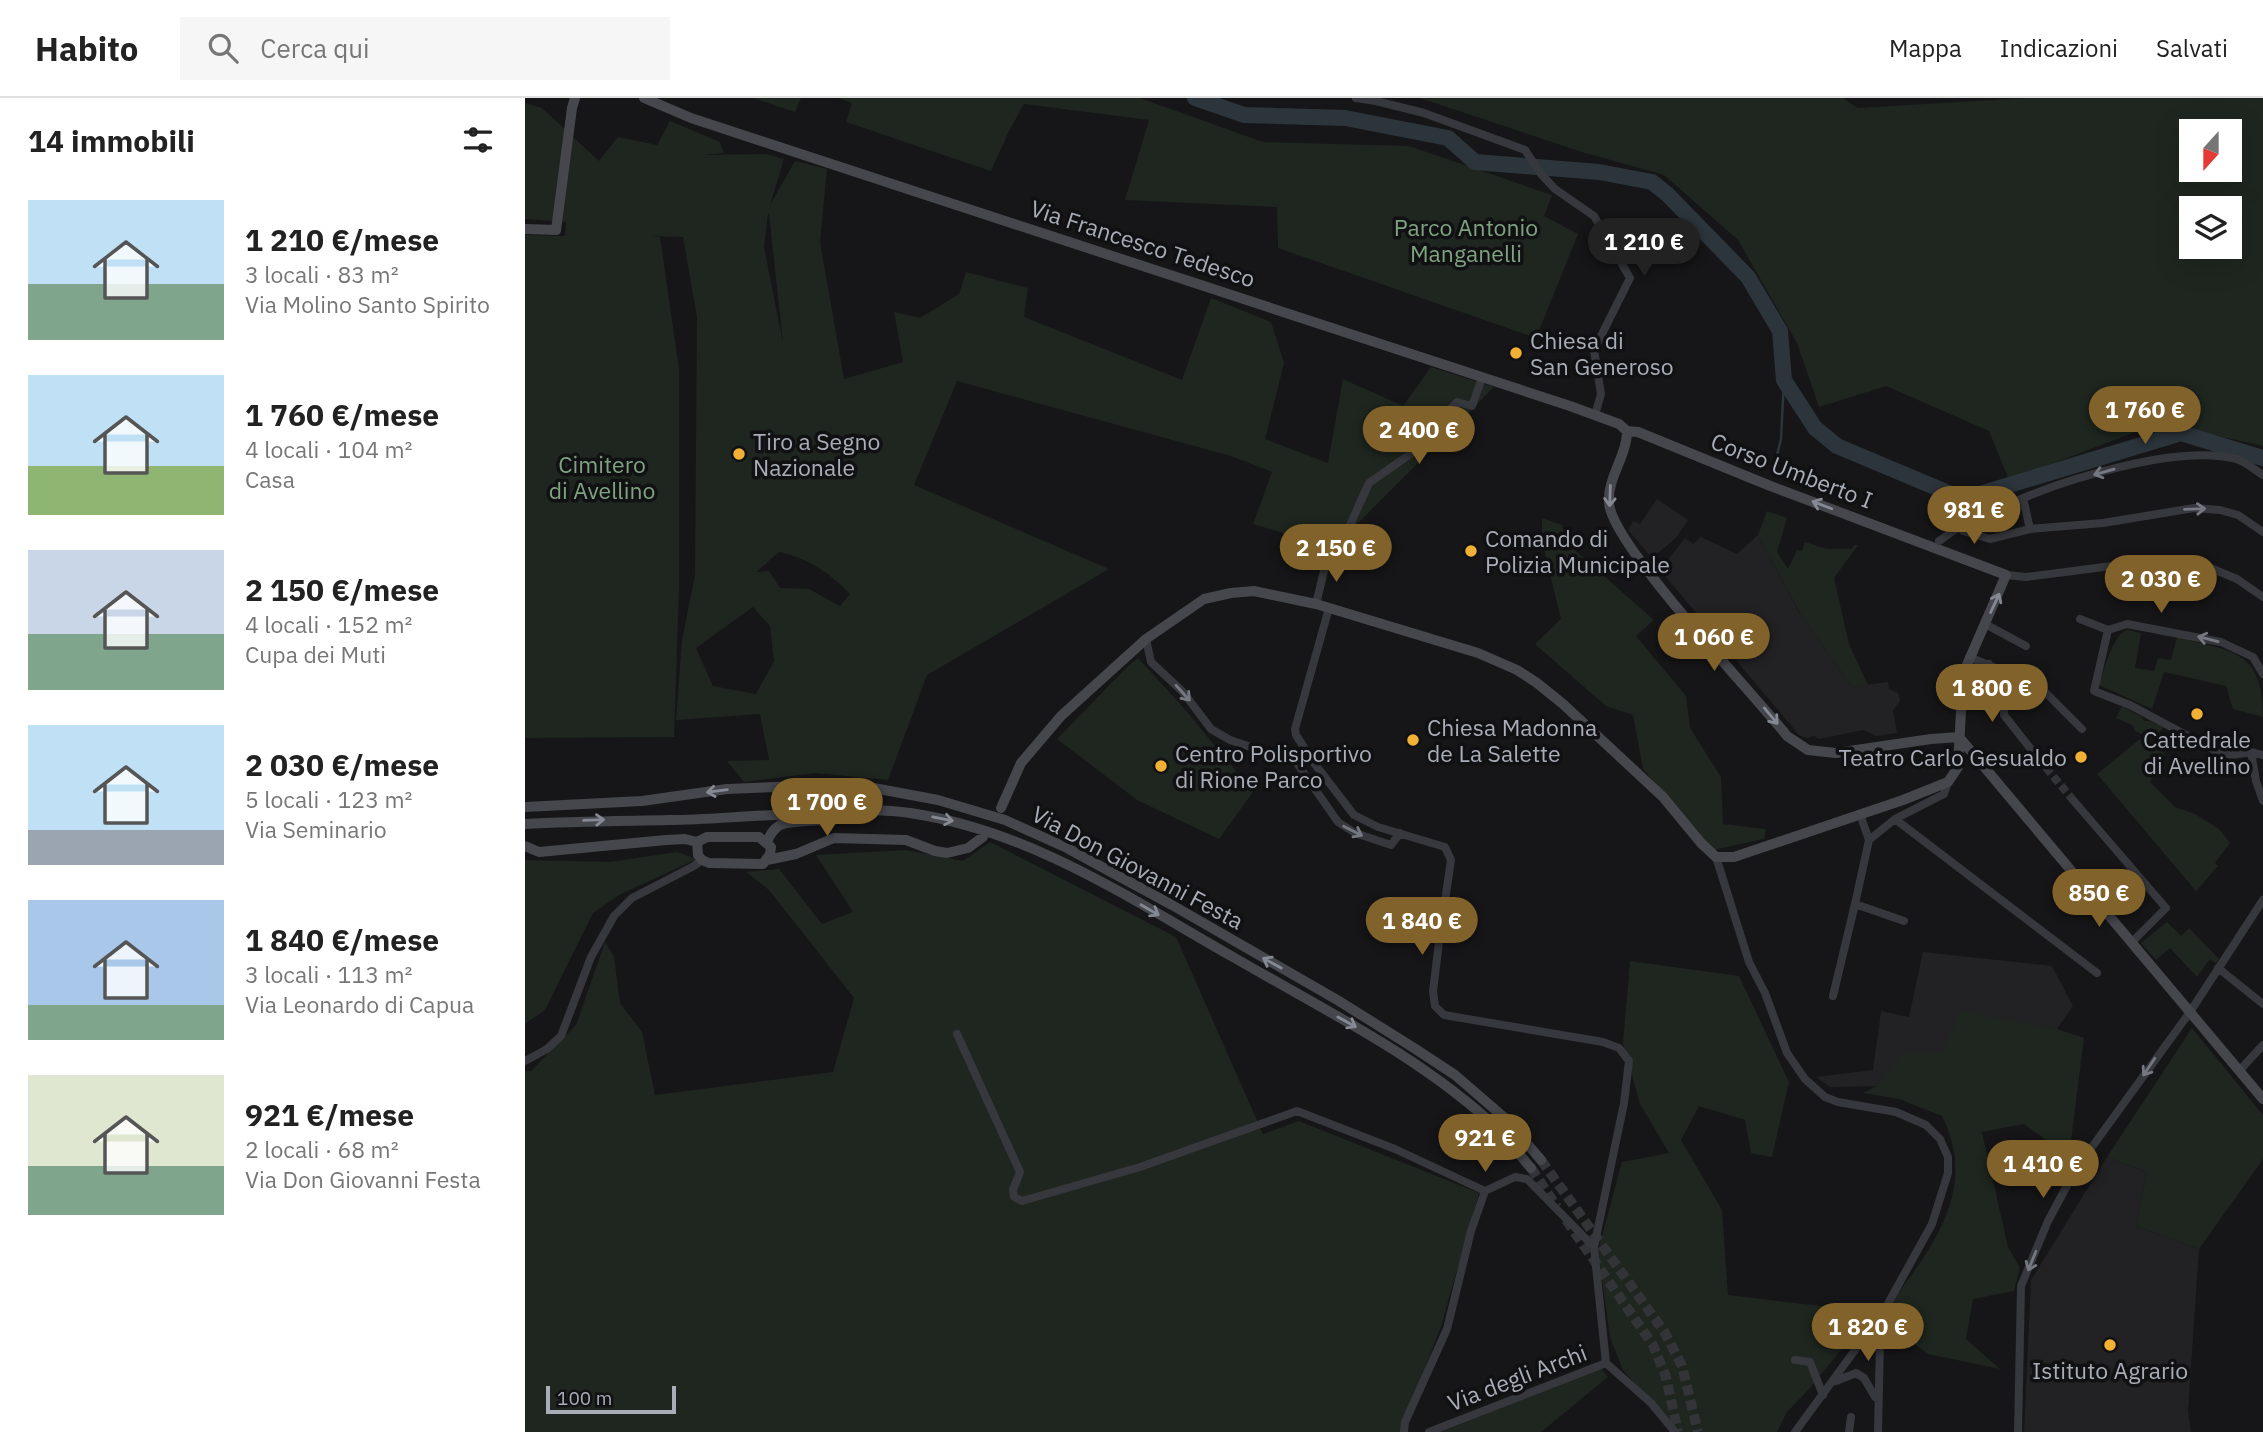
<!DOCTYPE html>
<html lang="it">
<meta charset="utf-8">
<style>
:root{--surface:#fff;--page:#f6f6f6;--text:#222;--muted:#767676;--line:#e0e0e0;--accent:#80622a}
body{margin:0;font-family:"IBM Plex Sans",sans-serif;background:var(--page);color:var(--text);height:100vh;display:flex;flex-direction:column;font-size:26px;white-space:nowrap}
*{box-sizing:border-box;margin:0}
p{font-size:23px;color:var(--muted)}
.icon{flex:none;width:38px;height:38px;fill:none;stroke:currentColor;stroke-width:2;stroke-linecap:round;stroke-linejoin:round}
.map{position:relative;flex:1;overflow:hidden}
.details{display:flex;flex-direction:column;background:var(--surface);width:525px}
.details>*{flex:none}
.needle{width:46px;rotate:201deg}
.controls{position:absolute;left:1654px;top:21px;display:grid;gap:14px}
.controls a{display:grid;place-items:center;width:63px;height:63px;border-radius:0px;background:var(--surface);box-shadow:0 7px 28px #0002;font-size:35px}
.scale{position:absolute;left:21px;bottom:18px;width:130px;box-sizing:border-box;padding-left:7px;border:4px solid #a8adb8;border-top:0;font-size:19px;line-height:24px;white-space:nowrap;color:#a8adb8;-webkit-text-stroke:5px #111113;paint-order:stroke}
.price{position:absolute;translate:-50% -60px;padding:0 16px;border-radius:24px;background:var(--accent);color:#fff;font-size:23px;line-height:46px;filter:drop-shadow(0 2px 4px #0008)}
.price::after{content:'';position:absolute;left:50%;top:42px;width:21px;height:16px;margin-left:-10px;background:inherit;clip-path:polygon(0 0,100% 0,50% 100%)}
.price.selected{background:#222;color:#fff}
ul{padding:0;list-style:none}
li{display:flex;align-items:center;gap:21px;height:175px;padding:0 28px}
li span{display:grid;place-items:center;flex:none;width:196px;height:140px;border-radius:0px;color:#555}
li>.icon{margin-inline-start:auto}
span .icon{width:84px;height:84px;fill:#fffc;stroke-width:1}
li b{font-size:30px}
h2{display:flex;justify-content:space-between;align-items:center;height:84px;padding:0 28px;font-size:30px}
header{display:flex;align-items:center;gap:42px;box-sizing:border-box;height:98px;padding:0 35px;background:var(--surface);border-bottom:2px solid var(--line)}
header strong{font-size:33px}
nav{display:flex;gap:38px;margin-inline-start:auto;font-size:24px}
.search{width:490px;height:63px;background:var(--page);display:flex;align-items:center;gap:18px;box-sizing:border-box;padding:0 24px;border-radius:0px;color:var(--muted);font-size:26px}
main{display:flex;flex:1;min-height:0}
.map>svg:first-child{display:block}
.built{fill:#222225}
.green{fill:#1e261f;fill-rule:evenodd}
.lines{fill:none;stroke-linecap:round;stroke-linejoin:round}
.stream{stroke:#2c353c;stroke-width:2.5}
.river{stroke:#2c353c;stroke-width:16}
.street-tunnel{stroke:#333438;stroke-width:8;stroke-dasharray:8 4;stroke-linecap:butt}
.secondary-tunnel{stroke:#333438;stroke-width:10;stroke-dasharray:10 5;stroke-linecap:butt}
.street{stroke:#37383d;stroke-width:8}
.secondary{stroke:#45474d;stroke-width:10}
.street-bridge{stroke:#37383d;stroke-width:8}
.oneway{stroke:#757881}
.oneway2{stroke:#858993}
.poi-dot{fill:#f2b134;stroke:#111113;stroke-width:2.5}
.labels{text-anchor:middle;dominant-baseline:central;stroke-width:7;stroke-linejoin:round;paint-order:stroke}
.park-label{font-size:23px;fill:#7fa381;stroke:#111113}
.street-label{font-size:23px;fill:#a8adb8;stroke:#111113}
.poi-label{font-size:23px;fill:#a8adb8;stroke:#111113;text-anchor:start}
</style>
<header>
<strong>Habito</strong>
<div class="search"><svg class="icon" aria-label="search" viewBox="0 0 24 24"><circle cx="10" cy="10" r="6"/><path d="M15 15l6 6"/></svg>Cerca qui</div>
<nav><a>Mappa</a><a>Indicazioni</a><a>Salvati</a></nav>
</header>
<main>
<section class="details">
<h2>14 immobili<svg class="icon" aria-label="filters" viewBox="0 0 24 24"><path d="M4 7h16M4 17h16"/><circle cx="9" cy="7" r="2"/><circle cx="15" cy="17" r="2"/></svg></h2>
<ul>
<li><span style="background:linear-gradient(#bfe0f5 60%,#7fa58c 0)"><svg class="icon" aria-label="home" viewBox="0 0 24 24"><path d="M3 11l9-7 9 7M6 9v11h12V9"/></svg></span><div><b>1 210 €/mese</b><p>3 locali · 83 m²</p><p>Via Molino Santo Spirito</p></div></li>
<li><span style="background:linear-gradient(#bfe0f5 65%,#8fb573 0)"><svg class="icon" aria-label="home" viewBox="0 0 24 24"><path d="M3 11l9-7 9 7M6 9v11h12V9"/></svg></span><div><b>1 760 €/mese</b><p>4 locali · 104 m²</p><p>Casa</p></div></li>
<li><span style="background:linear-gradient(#c9d6e8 60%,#7fa58c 0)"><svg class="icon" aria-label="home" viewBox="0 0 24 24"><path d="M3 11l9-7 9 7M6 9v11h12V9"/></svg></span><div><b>2 150 €/mese</b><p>4 locali · 152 m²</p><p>Cupa dei Muti</p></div></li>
<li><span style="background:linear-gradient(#bfe0f5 75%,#9aa5b1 0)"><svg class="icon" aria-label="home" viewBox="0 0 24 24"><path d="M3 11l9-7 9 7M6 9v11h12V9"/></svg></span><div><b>2 030 €/mese</b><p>5 locali · 123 m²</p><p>Via Seminario</p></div></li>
<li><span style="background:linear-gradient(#a9c7e8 75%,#7fa58c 0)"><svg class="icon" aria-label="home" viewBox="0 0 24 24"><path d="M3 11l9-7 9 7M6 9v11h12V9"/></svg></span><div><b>1 840 €/mese</b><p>3 locali · 113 m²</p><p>Via Leonardo di Capua</p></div></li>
<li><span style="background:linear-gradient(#dfe7d0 65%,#7fa58c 0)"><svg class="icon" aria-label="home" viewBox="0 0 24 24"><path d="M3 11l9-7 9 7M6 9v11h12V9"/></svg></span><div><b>921 €/mese</b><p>2 locali · 68 m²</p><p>Via Don Giovanni Festa</p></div></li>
</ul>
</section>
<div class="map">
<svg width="1738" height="1334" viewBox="0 0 1738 1334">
<rect width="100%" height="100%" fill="#161618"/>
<path class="built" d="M1132,401L1163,422L1151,440L1127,460L1103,432L1108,423L1115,426Z
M1233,437L1274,514L1327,589L1363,584L1364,591L1373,595L1375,603L1368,612L1372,635L1351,638L1338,632L1294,641L1289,638L1282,640L1275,638L1135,472L1160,440L1168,446L1176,439L1212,456Z
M1398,854L1527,868L1548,908L1532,931L1453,918L1412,983L1363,988L1305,989L1291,979L1348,972L1356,913L1384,919Z
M1582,1059L1622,1074L1611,1128L1674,1151L1663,1313L1666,1334H1499L1506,1182Z"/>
<path class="green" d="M228,0H276L270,14Z
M313,0H615L738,44L884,48L1027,97L1019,118L1053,136L1011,240L753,150L752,109L600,102L624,22L499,6L484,33L466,73L321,24L327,5Z
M895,0H1318L1333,10L1501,0H1738V348L1634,325L1484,382L1464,333L1361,288L1294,309L1272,245L1213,142L1139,77L1057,54ZM1666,33H1704V72H1666ZM1666,110H1704V149H1666Z
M0,5L17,10L74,63L93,39L132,47L145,23L195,44L199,55L177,57L241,56L259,61L245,107L270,63L302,71L295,144L319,281L378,264L369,214L395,220L434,196L441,174L503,190L499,219L657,282L686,200L746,224L759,265L740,341L803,365L818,281L878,308L906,269L969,289L808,450L728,426L747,374L706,358L432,283L389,387L584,471L402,577L363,682L290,675L219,684L202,663L244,662L235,616L151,622L157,542L170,477L172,219L158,139L127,138L135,139L154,271V488L149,639L0,640V137L40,138L41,124L0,121ZM243,116H244L258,245L239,149ZM254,454C283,460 305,475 325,496L315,508L284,491L255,490L244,473L231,474ZM228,509L245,528L249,563L231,596L188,588L171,550Z
M1242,413L1262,420L1252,454L1263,471L1272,452L1277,453L1280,444L1302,451H1327L1329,447H1333L1309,480L1324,546L1343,587L1327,589L1276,517L1233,437Z
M1017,420L1037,427L1045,448L1129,522L1111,538L1161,598L1165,630L1196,679L1198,726L1241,731L1239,741L1188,752L1118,671L1108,617L1081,608L1010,546L1036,521L1017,443Z
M1602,532L1616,535L1610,570L1629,573L1633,560L1646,562L1652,539C1707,554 1738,551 1738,619L1708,611L1701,588L1639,574L1627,611L1574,587C1579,573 1587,537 1602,532Z
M613,560L658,609L728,694L694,741L612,702L532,641L604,567Z
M1597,608L1617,619L1619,623H1625L1638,629L1631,642L1610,633L1607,627L1591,620Z
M1615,641L1640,655L1625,684L1650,709L1670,716L1694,731L1705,745L1690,765L1693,768L1671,793L1572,676Z
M465,744L651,839L738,1036L774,1023L954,1095L916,1228L876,1334H0V973H6L51,927L80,844L89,859L95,905L117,934L130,997L308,974L329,900L244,792L221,774L254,771L297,826L328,814L291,757L381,752L438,763Z
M152,754L172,761L94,797L68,815L20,912L0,926V762L85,764Z
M1642,824L1656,838L1664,830L1694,861L1691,865L1685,861L1672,879L1645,850L1631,862L1616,845Z
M1105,863L1214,878L1264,984L1247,1059L1226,1055L1220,1022L1174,1008L1156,1042L1197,1112L1203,1197L1347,1214L1284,1291L1262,1314L1252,1334H1154L1098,1272L1085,1239L1073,1153L1097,1064L1144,1055L1115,1006L1098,945Z
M1436,913L1532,931L1559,940L1544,1059L1499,1026L1457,1034L1483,1149L1495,1170L1489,1193L1448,1201L1441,1241L1475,1271L1403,1256L1384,1242L1364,1208C1407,1149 1454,1092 1417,1018L1374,1001L1338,995L1352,988L1378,954L1416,955Z
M1667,930L1738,1017V1061L1674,1151L1611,1128L1622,1074L1582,1059Z
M1076,1270L1083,1279L1016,1334H916Z"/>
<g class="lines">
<path class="stream" d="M1250,365L1256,341L1259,282"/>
<path class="river" d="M670,0L719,17L820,20L923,40L950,64L1074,74L1127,84L1142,96L1223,179L1255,233L1259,282L1290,330L1312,348L1438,401L1656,335L1738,360"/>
<path class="street-tunnel" d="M1513,660L1548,702"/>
<path class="secondary-tunnel" d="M1016,1062L1140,1235L1157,1268L1173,1334
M1006,1070L1032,1109
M1041,1122L1128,1247L1141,1279L1153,1334"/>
<path class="street" d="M831,0L851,3L899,15L1000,52L1016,76L1030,91L1069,118L1105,180L1069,252L1076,296L1070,317
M1487,405C1540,381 1654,346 1711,361C1720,363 1730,372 1738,377
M1431,409L1430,421L1438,433L1465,441L1505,431L1498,400
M1505,431L1578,425L1669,410L1695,412L1713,417L1738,434
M1481,477L1501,479L1610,465L1676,466L1712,481L1738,499
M791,506L801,465L810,455L824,429L844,385L894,350L914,323L932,304L947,308L957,280
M804,510L770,631L771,637L789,665L829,717L853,729L920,749L926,762L914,844L908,893L910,908L919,917L1078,944L1094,950L1104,963L1099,1005L1069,1149
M1555,521L1583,532
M1460,526L1501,548
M621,541L626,564L658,594L686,631L705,642L771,664L813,724L830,735L866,747L875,735
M1444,559L1514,588L1557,631
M1464,566L1479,593V617L1513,660
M1738,576L1728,559L1696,544L1602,526L1583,532L1569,593L1605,607L1691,653L1707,657L1726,654L1738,657
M1726,654L1731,683L1738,703
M1548,702L1641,810L1606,845
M1335,716L1344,742L1330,806L1379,823
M1370,721L1572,875
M1344,742L1370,721L1419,696L1423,684
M1191,759L1224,864L1240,895L1262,955L1280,981L1300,999L1313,1004L1371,1014L1401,1027L1415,1041L1423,1059V1075L1407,1126L1360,1211L1270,1334
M1693,870L1738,906
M1308,898L1330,806
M432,936L495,1074L488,1092L489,1099L497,1103L615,1069L772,1013L870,1051L960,1093
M0,963L22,951L36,938L66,859L89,818L107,800L169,768L177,762
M1714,973L1738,947
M1270,1262L1285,1264L1298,1297
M1081,1265L1126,1305L1150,1334
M1311,1283L1331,1275L1339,1280L1350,1299
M879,1334L880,1324L922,1231L946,1133L960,1093L990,1079L1002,1081L1069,1149L1081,1265
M904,1334L1081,1265
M1324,1334L1326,1319
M1353,1334L1355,1241L1360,1214
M1493,1334L1496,1188L1523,1123L1551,1071L1665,914L1738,802"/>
<path class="secondary" d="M119,0L166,20L1045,308L1094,326L1102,333
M0,131L31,132L47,10L50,0
M1102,333C1102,358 1082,380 1084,405C1086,446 1230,597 1262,638L1283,652L1311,655L1406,641L1434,639
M1434,639L1738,1001
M0,709L117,703L202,691L327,686L413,702L480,722L542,750L647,807L814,903L889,950L930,977L981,1021L1016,1062
M476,710L496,665L536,618L621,541L679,501L706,495L729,493L791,506L953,555L992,572L1012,585L1038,606L1138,699L1176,745L1191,759H1209L1378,702L1423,684L1433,669L1438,576L1481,477L1243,387L1113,334L1102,333
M0,726C49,723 97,723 145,722C180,722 216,718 251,717C293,716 343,708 385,715C506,733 604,800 708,859C799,912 897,959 974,1032C985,1043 995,1058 1006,1070
M182,739H234L246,749L245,756L238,766L184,765L177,762L173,757L172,744Z
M242,744C245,737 248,731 255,727C268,721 307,724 327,719
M0,748L14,754L141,742L160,741L172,744
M242,762L271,756L309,740L381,742L410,753L422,755L443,750L458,739"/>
<path class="street-bridge" d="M1414,443L1441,424L1487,405"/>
</g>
<defs><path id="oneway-shaft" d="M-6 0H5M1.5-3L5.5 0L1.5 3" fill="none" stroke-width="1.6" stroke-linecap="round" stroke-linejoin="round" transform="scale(1.75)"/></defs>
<g class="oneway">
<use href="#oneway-shaft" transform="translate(1579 374) rotate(164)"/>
<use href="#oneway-shaft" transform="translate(1670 411) rotate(-2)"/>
<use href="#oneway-shaft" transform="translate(1683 541) rotate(-166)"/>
<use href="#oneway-shaft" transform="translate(658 595) rotate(48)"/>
<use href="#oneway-shaft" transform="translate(828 733) rotate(27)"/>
<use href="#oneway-shaft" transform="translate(1624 969) rotate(124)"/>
<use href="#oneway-shaft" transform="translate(1507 1163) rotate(112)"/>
</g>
<g class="oneway2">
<use href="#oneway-shaft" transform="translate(1085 398) rotate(92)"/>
<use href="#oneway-shaft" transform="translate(1297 407) rotate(-159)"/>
<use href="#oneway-shaft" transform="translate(1470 505) rotate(-65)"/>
<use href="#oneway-shaft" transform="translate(1246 618) rotate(50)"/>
<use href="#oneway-shaft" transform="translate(192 693) rotate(172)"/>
<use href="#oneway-shaft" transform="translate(418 721) rotate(11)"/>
<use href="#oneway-shaft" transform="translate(69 722) rotate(-2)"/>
<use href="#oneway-shaft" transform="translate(625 812) rotate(30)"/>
<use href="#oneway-shaft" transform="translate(747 865) rotate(-151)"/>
<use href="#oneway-shaft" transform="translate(822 924) rotate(29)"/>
</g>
<g class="poi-dot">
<circle cx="991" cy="255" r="7"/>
<circle cx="214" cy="356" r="7"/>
<circle cx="946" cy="453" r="7"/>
<circle cx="1672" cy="616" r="7"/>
<circle cx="888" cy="642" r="7"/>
<circle cx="1556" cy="659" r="7"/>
<circle cx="636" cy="668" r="7"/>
<circle cx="1585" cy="1247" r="7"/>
</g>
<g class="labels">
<g class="park-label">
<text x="941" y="129">Parco Antonio<tspan x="941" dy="26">Manganelli</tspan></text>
<text x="77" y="366">Cimitero<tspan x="77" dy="26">di Avellino</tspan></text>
</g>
<g class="street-label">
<text transform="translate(618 145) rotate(18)">Via Francesco Tedesco</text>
<text transform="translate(1267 372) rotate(21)">Corso Umberto I</text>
<text transform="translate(613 769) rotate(28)">Via Don Giovanni Festa</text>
<text transform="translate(992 1279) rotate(-21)">Via degli Archi</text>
</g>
<g class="poi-label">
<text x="1005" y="242">Chiesa di<tspan x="1005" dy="26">San Generoso</tspan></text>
<text x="228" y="343">Tiro a Segno<tspan x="228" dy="26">Nazionale</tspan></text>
<text x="960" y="440">Comando di<tspan x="960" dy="26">Polizia Municipale</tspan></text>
<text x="902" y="629">Chiesa Madonna<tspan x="902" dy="26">de La Salette</tspan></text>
<text x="1672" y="641" text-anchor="middle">Cattedrale<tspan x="1672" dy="26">di Avellino</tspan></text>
<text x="650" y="655">Centro Polisportivo<tspan x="650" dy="26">di Rione Parco</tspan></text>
<text x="1542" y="659" text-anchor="end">Teatro Carlo Gesualdo</text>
<text x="1585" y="1272" text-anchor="middle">Istituto Agrario</text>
</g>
</g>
</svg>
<div class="controls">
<a><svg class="needle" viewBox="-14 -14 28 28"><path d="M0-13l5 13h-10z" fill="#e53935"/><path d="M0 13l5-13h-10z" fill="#767676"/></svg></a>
<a><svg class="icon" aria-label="layers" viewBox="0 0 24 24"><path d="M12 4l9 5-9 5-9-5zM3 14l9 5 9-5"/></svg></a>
</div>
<div class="scale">100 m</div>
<b class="price selected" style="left:1119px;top:180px">1 210 €</b>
<b class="price" style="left:1620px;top:348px">1 760 €</b>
<b class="price" style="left:894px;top:368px">2 400 €</b>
<b class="price" style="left:1449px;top:448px">981 €</b>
<b class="price" style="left:811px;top:486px">2 150 €</b>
<b class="price" style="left:1636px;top:517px">2 030 €</b>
<b class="price" style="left:1189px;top:575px">1 060 €</b>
<b class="price" style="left:1467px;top:626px">1 800 €</b>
<b class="price" style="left:302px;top:740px">1 700 €</b>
<b class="price" style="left:1574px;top:831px">850 €</b>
<b class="price" style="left:897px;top:859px">1 840 €</b>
<b class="price" style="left:960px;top:1076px">921 €</b>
<b class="price" style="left:1518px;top:1102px">1 410 €</b>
<b class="price" style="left:1343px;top:1265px">1 820 €</b>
</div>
</main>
